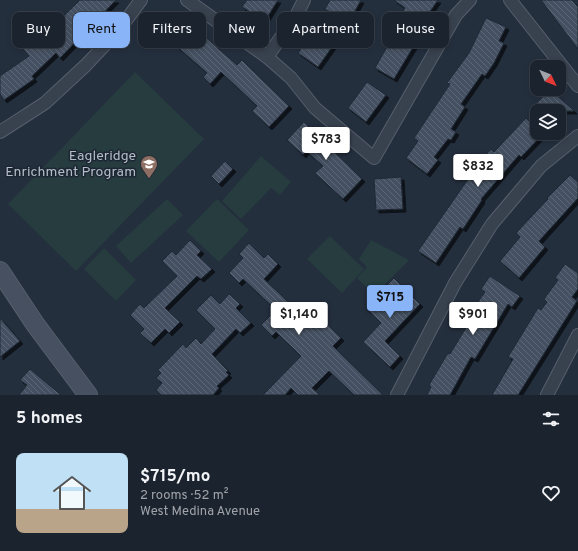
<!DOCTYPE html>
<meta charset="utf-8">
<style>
:root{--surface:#1b232e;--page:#242b36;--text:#f1f3f6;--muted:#a0a4aa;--line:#39404a;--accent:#8ab4f8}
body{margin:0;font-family:Overpass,sans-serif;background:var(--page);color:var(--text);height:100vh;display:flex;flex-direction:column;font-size:15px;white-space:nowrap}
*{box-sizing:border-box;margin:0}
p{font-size:13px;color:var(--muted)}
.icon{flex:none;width:22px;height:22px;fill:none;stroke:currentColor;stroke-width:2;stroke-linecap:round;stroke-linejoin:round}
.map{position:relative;height:395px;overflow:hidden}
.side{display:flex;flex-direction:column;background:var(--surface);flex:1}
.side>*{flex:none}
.top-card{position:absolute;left:12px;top:12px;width:554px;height:36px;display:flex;gap:8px}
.needle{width:26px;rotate:133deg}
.buttons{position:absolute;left:530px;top:60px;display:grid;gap:8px}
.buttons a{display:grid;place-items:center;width:36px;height:36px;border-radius:8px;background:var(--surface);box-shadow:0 2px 6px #0003,0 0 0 1px var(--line);font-size:20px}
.price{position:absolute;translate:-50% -34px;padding:0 9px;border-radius:4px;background:#fff;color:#222;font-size:13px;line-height:26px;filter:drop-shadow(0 1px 2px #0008)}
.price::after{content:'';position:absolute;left:50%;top:24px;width:12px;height:9px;margin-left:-6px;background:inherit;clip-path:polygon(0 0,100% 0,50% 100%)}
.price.current{background:var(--accent);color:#111}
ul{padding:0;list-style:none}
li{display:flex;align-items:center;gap:12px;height:100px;padding:0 16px}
li span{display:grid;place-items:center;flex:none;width:112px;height:80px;border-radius:8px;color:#555}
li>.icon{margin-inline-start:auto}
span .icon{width:48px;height:48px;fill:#fffc;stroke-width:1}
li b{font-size:17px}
h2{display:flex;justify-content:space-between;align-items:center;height:48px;padding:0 16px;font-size:17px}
.tag{padding:0 14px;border-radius:8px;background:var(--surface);box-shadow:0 2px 6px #0003,0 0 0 1px var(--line);font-size:14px;line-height:36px}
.tag.current{background:var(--accent);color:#111}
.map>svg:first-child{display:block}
.green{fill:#263c3f}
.building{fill:url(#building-back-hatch);stroke:#1f2835;filter:url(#shadow)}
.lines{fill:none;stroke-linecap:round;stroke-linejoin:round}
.street-casing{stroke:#565f6c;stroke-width:14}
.secondary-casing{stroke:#565f6c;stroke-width:20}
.street{stroke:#38414e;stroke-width:12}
.secondary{stroke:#465061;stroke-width:18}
.labels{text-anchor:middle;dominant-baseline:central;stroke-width:3;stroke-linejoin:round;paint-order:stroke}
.poi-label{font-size:14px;fill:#b4bcc9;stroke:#1d2633;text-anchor:end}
</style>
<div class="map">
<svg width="578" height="395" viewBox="0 0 578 395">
<defs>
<pattern id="building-back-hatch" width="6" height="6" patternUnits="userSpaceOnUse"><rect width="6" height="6" fill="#455162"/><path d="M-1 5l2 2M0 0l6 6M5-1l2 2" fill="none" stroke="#5d6877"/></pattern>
<filter id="shadow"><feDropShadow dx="3" dy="3" stdDeviation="0" flood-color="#0009"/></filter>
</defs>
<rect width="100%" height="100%" fill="#242f3e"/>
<path class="green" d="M135,72L204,139L76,271L8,204Z
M261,156L291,182L280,195L271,188L241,219L222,201Z
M167,199L183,215L131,263L116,246Z
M217,199L249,230L219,262L186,231Z
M330,236L364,269L342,293L307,259Z
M371,240L409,260L374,295L357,278L367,267L359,259Z
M104,248L136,280L116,301L84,269Z"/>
<path class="building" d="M80,0H116L60,58L56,53L32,76L34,79L4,100L0,94V76L29,56L22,48L35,36L39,40Z
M247,0H278L265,21L242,7Z
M330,0H361L349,22L325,9Z
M394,0H438L420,26L424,29L394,79L375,68L393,36L389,34L405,8Z
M541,0H572L578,7V49Z
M171,12L200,39L203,35L237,65L242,60L289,106L269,127L252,111L257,106L221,72L210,84L203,77L207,73L156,28Z
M486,18L506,27L499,41L504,43L494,63L485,76L482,74L461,104L465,107L451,129L456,132L451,140L448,139L434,157L438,160L427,174L406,158L418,141L414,138L450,84L447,83L469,53Z
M317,26L337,40L318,67L298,53Z
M367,82L386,95L366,122L348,108Z
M550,89L574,111H532L536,107L535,105Z
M526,118L537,129V133L543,134L521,157L519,155L481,199L482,200L463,229L460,227L436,263L418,251L471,175L469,174L491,149L494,152Z
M304,122L362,179L343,199L315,173L323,166L306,151L303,155L287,140Z
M225,161L233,169L219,184L211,176Z
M570,175L578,182V198L539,241L545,247L519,278L500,261L520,237L516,233L548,199L547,198Z
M401,177L403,209L376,210L374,179Z
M190,240L201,251L197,255L212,269L201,279L197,276L165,308L180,322L169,333L165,329L151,343L140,333L144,329L130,315L140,304L144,308L177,276L162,261L172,251L176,255Z
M249,243L264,258L268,254L278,264L264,279L297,310L301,306L322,327L326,323L341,338L333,346L383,395H354L329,371L312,388L320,395H298L291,388L285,395H263L301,356L276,332L272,336L261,325L276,310L243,279L239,283L229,273L243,258L239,254Z
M565,264L578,273V289L572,297L577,301L518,395H492L513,359L508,357L538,308L541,310L547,302L544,299L558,280L555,278Z
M490,276L520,296L512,307L508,304L475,359L471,357L450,395H427L431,387L429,385L448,353L450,354L478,308L475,306L485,292L481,289Z
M394,278L420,304L385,341L400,356L390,367L363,342L381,323L367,309L384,291L382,290Z
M229,294L240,304L236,308L251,323L240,333L236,329L212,354L228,371L226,372L229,375L217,386L219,388L213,395H161L156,390L162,383L156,378L161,373L158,370L183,344L186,348L196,338L201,344L215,329L196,310L211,295L220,304Z
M0,318L20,341L0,357Z
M30,369L61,395H19L27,385L20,380Z"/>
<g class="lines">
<defs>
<path id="street" d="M187,0L267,57L291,78L315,108L374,158L456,15L470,0
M510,0L578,86
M267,57L296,16L304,0
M0,132L45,103L86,65L118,31L141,0
M397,395L455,283L492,224L541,166L578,136
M547,395L578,335"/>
<path id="secondary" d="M0,271L35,324L88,395"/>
</defs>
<use href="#street" class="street-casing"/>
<use href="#secondary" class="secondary-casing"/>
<use href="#street" class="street"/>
<use href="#secondary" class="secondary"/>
</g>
<defs>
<symbol id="school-pin" viewBox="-11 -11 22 30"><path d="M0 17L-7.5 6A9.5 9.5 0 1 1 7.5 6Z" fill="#8d6e63" stroke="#1d2633"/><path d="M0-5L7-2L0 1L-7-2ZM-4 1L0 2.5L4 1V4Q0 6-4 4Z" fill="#fff"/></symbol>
</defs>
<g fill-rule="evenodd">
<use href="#school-pin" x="139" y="154" width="20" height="27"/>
</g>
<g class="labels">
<g class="poi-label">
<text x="136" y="156">Eagleridge<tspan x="136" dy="16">Enrichment Program</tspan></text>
</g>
</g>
</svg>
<div class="buttons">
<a><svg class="needle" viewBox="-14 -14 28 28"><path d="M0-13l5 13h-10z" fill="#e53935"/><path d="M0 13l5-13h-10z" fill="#a0a4aa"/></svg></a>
<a><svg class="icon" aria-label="layers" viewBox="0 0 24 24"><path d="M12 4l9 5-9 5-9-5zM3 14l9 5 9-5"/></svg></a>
</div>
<b class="price" style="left:326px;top:161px">$783</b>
<b class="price" style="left:478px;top:188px">$832</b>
<b class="price current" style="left:390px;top:319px">$715</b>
<b class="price" style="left:299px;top:336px">$1,140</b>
<b class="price" style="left:473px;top:336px">$901</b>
<div class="top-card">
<a class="tag">Buy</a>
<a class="tag current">Rent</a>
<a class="tag">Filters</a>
<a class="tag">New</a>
<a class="tag">Apartment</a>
<a class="tag">House</a>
</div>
</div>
<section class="side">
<h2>5 homes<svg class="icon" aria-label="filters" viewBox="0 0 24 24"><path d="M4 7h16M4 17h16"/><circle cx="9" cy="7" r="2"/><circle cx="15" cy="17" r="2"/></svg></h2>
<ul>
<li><span style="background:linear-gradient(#bfe0f5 70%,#b9a48a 0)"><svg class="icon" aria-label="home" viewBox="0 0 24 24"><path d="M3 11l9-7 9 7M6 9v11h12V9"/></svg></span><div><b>$715/mo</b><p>2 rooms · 52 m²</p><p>West Medina Avenue</p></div><svg class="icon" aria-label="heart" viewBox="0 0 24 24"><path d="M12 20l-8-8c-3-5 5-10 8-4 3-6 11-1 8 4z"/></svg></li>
</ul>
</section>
